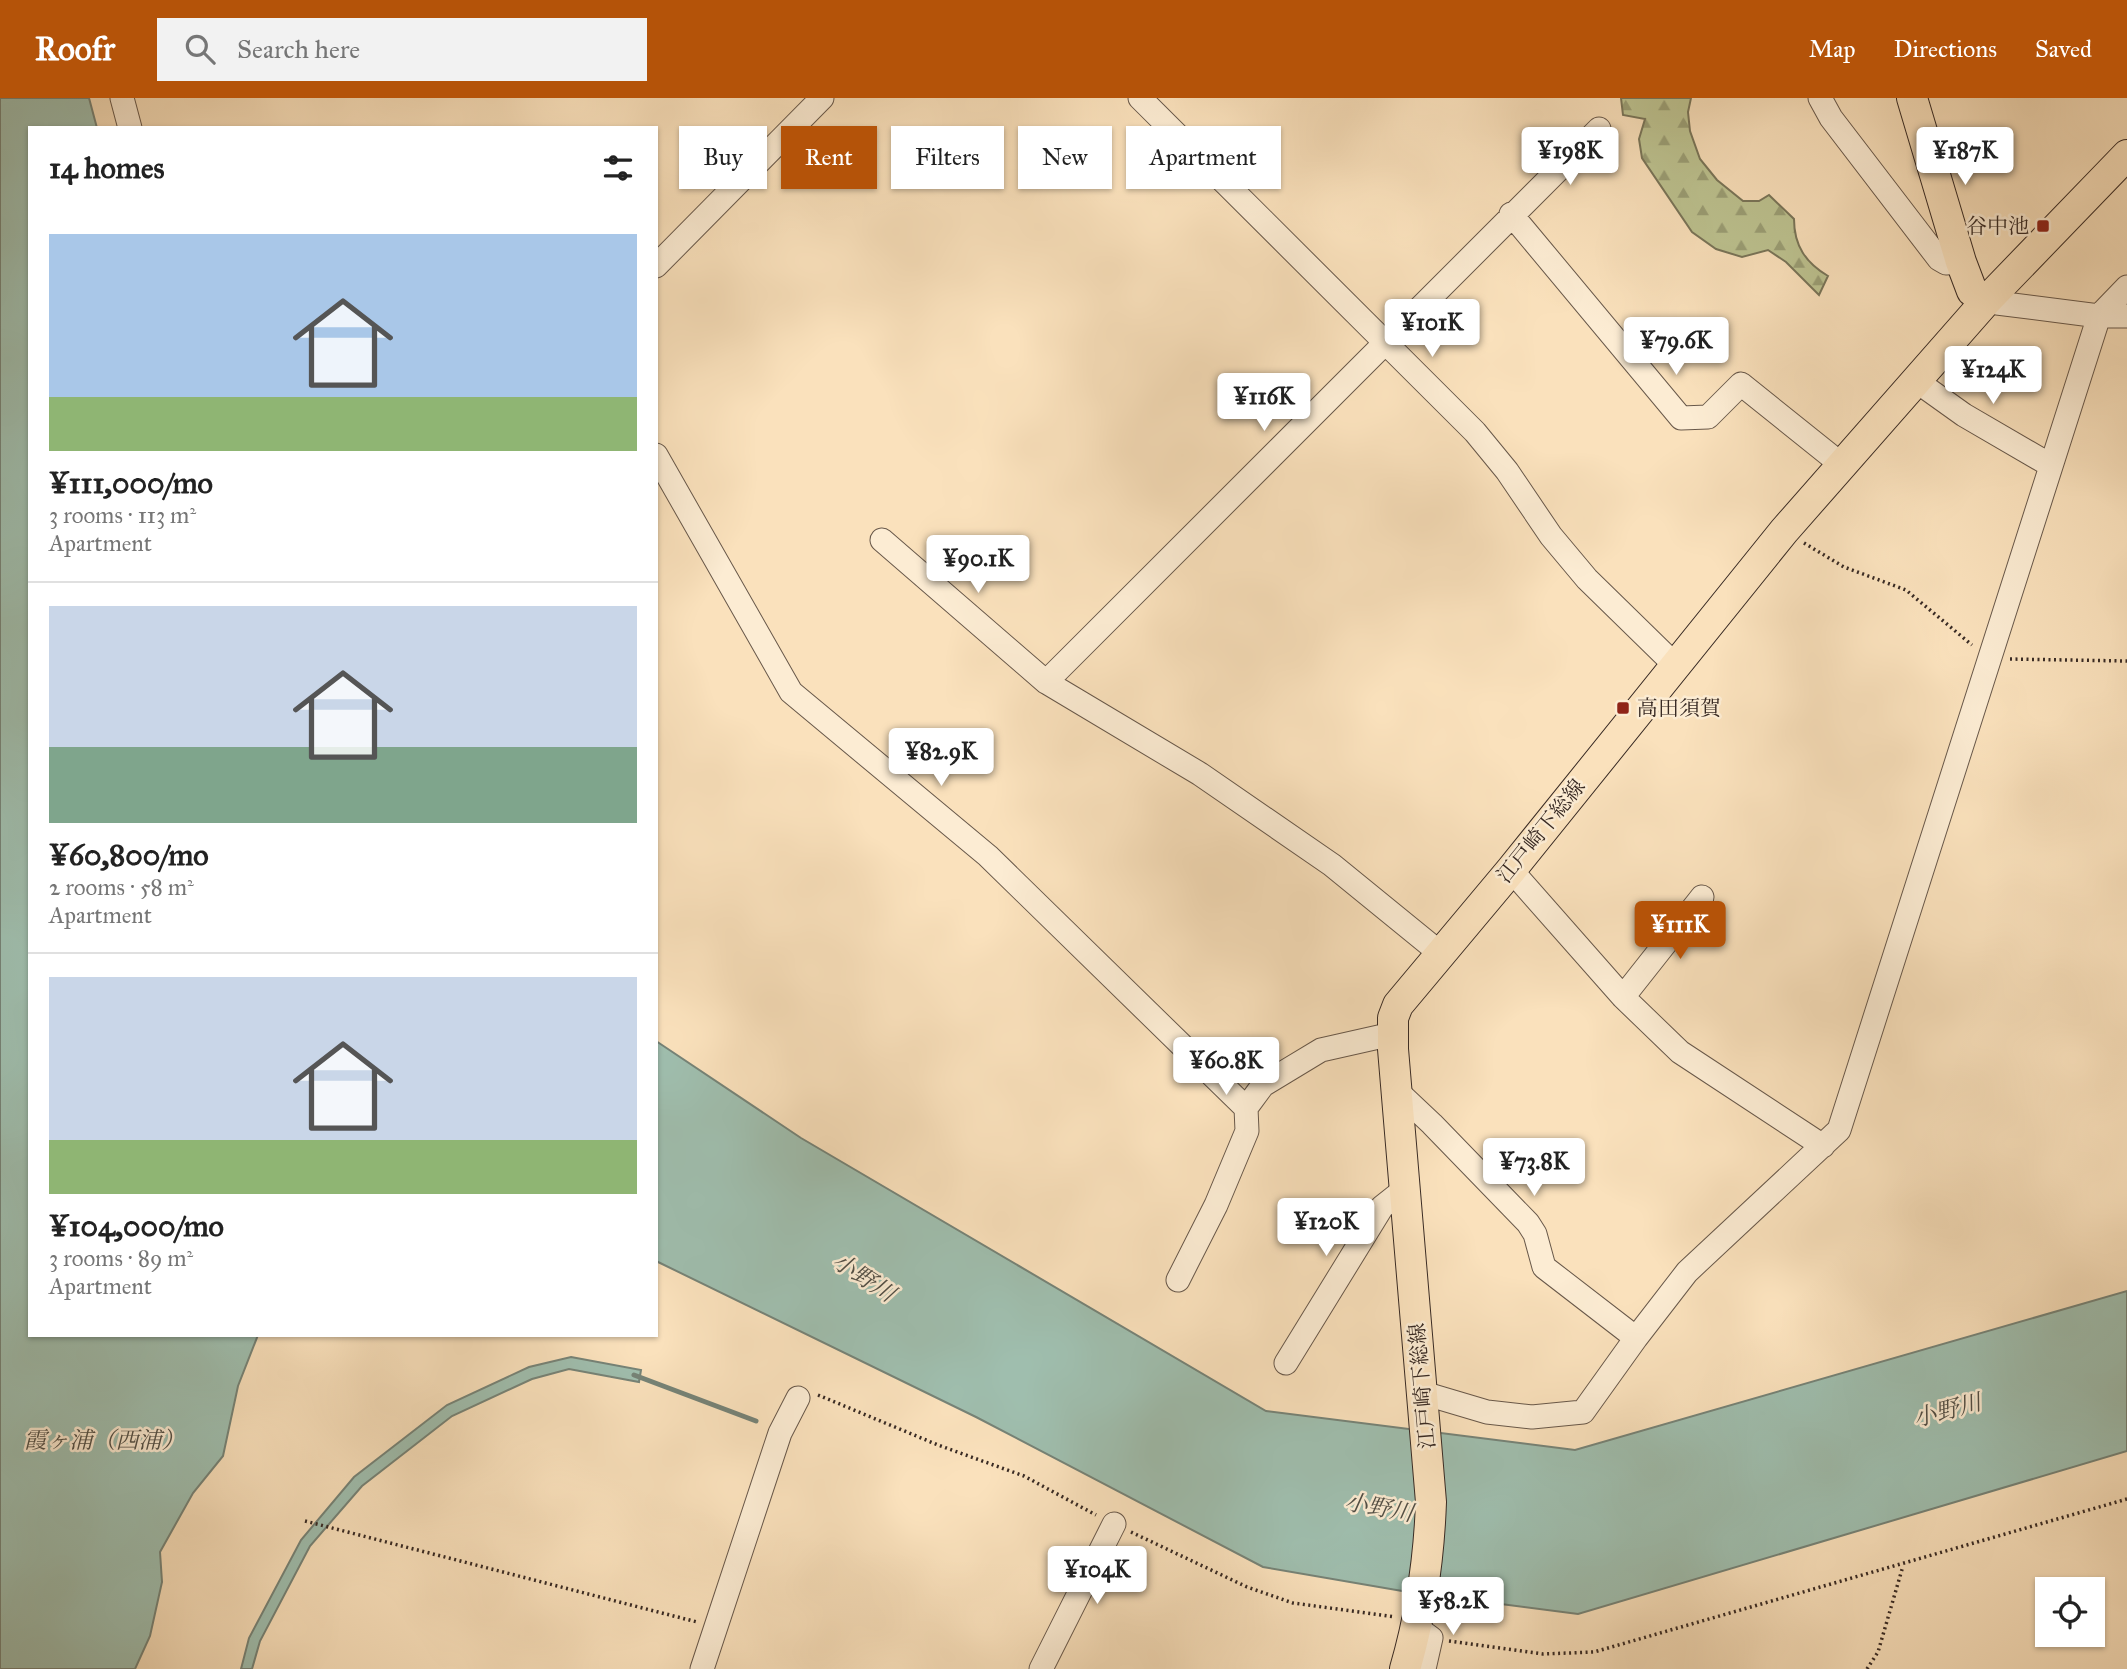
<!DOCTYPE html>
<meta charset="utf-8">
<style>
:root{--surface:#fff;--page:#f2f2f2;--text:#222;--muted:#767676;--line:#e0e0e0;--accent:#b45309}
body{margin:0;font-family:"IM FELL Great Primer","Noto Serif JP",serif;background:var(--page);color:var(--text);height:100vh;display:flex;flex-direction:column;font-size:26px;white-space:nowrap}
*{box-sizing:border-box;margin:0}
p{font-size:23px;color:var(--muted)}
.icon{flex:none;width:38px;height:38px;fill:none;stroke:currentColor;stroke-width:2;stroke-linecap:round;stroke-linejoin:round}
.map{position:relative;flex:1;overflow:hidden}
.sheet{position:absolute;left:28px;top:28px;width:630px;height:1211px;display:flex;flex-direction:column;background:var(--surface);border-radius:0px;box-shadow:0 2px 5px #0004}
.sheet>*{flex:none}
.hud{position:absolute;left:679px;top:28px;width:665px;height:63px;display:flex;gap:14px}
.buttons{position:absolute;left:2035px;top:1479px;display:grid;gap:14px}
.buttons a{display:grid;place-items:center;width:70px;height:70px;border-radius:0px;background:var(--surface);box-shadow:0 2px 5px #0004;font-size:35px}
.price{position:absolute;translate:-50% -60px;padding:0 16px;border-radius:7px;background:#fff;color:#222;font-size:23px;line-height:46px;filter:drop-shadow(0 2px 4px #0008)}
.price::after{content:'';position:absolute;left:50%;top:42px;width:21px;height:16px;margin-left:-10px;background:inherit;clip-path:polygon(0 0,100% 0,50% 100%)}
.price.current{background:var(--accent);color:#fff}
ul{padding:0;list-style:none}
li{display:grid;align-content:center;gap:14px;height:371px;padding:0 21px}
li+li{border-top:2px solid var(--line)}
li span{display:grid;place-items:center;height:217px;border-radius:0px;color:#555}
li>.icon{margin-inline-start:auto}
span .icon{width:126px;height:126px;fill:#fffc;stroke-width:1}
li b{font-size:30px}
h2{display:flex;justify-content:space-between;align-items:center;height:84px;padding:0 21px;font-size:30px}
.tag{padding:0 24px;border-radius:0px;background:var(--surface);box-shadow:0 2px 5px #0004;font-size:24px;line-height:63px}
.tag.current{background:var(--accent);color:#fff}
header{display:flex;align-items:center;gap:42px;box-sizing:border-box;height:98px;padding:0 35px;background:var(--accent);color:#fff}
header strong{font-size:33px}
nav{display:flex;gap:38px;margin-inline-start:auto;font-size:24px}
.search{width:490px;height:63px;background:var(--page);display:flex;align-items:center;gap:18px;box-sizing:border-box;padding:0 24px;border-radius:0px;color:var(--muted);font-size:26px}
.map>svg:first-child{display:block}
.forest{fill:url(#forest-firs);stroke:#7a765a;stroke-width:2}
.water{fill:#9fbeae;stroke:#768377;stroke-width:2}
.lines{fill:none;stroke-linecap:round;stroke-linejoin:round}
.stream{stroke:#768377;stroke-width:5}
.minor-casing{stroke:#68584a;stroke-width:25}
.major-casing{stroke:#382a24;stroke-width:32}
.path{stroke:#382a24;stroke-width:3.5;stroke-dasharray:2 3.5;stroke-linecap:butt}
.minor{stroke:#fcecd3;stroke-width:23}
.major{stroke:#fae1bc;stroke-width:30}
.poi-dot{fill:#8f2418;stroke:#fcecd3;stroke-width:2.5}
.labels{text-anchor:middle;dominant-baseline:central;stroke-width:5;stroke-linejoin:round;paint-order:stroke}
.poi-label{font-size:21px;fill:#382a24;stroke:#fcecd3;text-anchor:end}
.street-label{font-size:21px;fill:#382a24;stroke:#fcecd3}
.water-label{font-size:23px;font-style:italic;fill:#524f46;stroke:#fcecd3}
</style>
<header>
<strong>Roofr</strong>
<div class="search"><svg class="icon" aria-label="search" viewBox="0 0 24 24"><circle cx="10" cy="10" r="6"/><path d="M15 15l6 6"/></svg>Search here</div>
<nav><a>Map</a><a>Directions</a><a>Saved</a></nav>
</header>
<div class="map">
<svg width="2127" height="1571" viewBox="0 0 2127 1571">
<defs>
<pattern id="forest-firs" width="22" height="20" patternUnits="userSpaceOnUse" patternTransform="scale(1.75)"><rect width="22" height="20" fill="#bdc391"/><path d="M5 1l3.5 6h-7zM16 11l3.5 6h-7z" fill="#9b9f76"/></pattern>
</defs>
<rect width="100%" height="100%" fill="#fae1bc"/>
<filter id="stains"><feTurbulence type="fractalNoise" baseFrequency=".00286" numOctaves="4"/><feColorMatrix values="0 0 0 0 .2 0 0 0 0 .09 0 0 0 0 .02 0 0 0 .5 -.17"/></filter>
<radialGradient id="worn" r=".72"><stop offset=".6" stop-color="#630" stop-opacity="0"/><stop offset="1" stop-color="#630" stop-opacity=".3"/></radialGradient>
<path class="forest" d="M1621,0H1691L1688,14L1690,33L1700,61L1717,82L1743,103H1759L1769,97L1794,121C1794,148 1806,165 1828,178L1819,197L1786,164L1768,152L1742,159L1716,151L1692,134L1642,60L1639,41L1645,21L1623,17Z"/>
<path class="water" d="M0,0H89L97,30H30V1237H258L238,1288L223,1358L193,1395L160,1454L162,1484L150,1538L135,1571H0Z
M656,943L801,1040L1266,1313L1575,1352L2127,1193V1353L1578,1516L1408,1494L1263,1469L976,1319L656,1163Z
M571,1259L641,1272L639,1284L569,1271L532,1281L452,1318L362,1388L310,1448L260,1543L252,1571H241L249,1540L301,1442L354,1379L447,1307L529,1269Z"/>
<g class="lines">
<path class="stream" d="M634,1277L756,1323"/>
<defs>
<path id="minor" d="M122,0L130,30
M1140,0L1475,334L1507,373L1551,438L1587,481L1675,567
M1820,0L1831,20L1939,161L1946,165L1961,164
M1511,116L1681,320L1708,319L1741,286L1842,367
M656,168L822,0
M1987,202L1997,205L2099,218H2127
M1915,282L1964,317L2050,367
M656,357L791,594L988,758L1246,1010
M882,442L1046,584L1200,676L1332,767L1440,855
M1046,584L1599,31
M1511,772L1623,899L1680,954L1823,1048
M1623,899L1702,799
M1397,993L1432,1026L1528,1125L1535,1136L1544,1169L1636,1240
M1178,1182L1216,1107L1247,1033L1246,1010L1263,987L1321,952L1392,936
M1286,1265L1382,1109L1406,1090
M1423,1295L1487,1314L1532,1319L1583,1314L1636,1240L1687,1174L1839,1032L2099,218L2127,189
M1416,1529L1431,1540L1424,1571
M702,1571L780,1335L798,1300
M1041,1571L1114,1426"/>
<path id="major" d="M1912,0L1961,164L1972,193L1987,202
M1405,1571C1421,1516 1429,1461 1431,1404L1393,951V920L1398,907L1511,772L1784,433L1987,202L2127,57"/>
</defs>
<use href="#minor" class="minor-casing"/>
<use href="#major" class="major-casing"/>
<path class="path" d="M1804,445L1844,469L1906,492L1972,547
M2010,561L2127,563
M818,1297L938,1347L1024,1378L1096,1417
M305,1423L697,1524
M1131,1434L1247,1489L1293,1505L1395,1519
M1449,1543L1543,1556L1594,1554L2127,1401
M1867,1571L1878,1554L1903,1468"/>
<use href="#minor" class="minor"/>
<use href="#major" class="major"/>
</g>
<g class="poi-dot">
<rect x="2036" y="121" width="14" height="14" rx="3.5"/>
<rect x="1616" y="603" width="14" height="14" rx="3.5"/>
</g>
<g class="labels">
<g class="poi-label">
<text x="2029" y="128">谷中池</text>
<text x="1637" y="610" text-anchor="start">高田須賀</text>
</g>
<g class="street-label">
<text transform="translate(1541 733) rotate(-51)">江戸崎下総線</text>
<text transform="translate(1422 1288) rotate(-95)">江戸崎下総線</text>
</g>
<g class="water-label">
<text transform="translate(864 1179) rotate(33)">小野川</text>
<text transform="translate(1947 1312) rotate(-15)">小野川</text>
<text x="104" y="1342">霞ヶ浦（西浦）</text>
<text transform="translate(1379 1409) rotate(10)">小野川</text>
</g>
</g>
<rect width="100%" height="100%" filter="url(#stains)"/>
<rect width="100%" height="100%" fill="url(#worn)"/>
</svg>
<div class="buttons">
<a><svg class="icon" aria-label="locate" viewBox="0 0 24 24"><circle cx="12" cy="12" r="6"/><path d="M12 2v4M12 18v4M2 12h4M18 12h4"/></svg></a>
</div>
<b class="price" style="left:1570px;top:89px">¥198K</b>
<b class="price" style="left:1965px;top:89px">¥187K</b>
<b class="price" style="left:1432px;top:261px">¥101K</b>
<b class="price" style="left:1676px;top:279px">¥79.6K</b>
<b class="price" style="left:1993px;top:308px">¥124K</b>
<b class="price" style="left:1264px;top:335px">¥116K</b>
<b class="price" style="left:978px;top:497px">¥90.1K</b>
<b class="price" style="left:941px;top:690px">¥82.9K</b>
<b class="price current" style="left:1680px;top:863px">¥111K</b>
<b class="price" style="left:1226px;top:999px">¥60.8K</b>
<b class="price" style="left:1534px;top:1100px">¥73.8K</b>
<b class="price" style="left:1326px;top:1160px">¥120K</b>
<b class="price" style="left:1097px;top:1508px">¥104K</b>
<b class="price" style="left:1453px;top:1539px">¥58.2K</b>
<div class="hud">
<a class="tag">Buy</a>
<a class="tag current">Rent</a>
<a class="tag">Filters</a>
<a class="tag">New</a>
<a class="tag">Apartment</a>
</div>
<section class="sheet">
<h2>14 homes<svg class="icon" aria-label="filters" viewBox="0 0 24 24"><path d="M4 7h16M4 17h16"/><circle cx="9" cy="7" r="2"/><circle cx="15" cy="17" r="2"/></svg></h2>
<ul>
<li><span style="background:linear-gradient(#a9c7e8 75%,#8fb573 0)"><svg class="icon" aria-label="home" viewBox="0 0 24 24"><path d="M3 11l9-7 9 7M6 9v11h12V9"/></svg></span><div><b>¥111,000/mo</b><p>3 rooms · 113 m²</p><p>Apartment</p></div></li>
<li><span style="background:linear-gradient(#c9d6e8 65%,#7fa58c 0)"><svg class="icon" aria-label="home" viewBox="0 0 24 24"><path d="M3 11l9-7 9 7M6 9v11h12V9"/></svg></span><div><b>¥60,800/mo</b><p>2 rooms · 58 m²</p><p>Apartment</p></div></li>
<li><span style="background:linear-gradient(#c9d6e8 75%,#8fb573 0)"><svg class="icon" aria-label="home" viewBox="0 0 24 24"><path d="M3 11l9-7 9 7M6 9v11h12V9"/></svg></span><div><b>¥104,000/mo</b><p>3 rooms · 89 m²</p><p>Apartment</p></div></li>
</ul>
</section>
</div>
